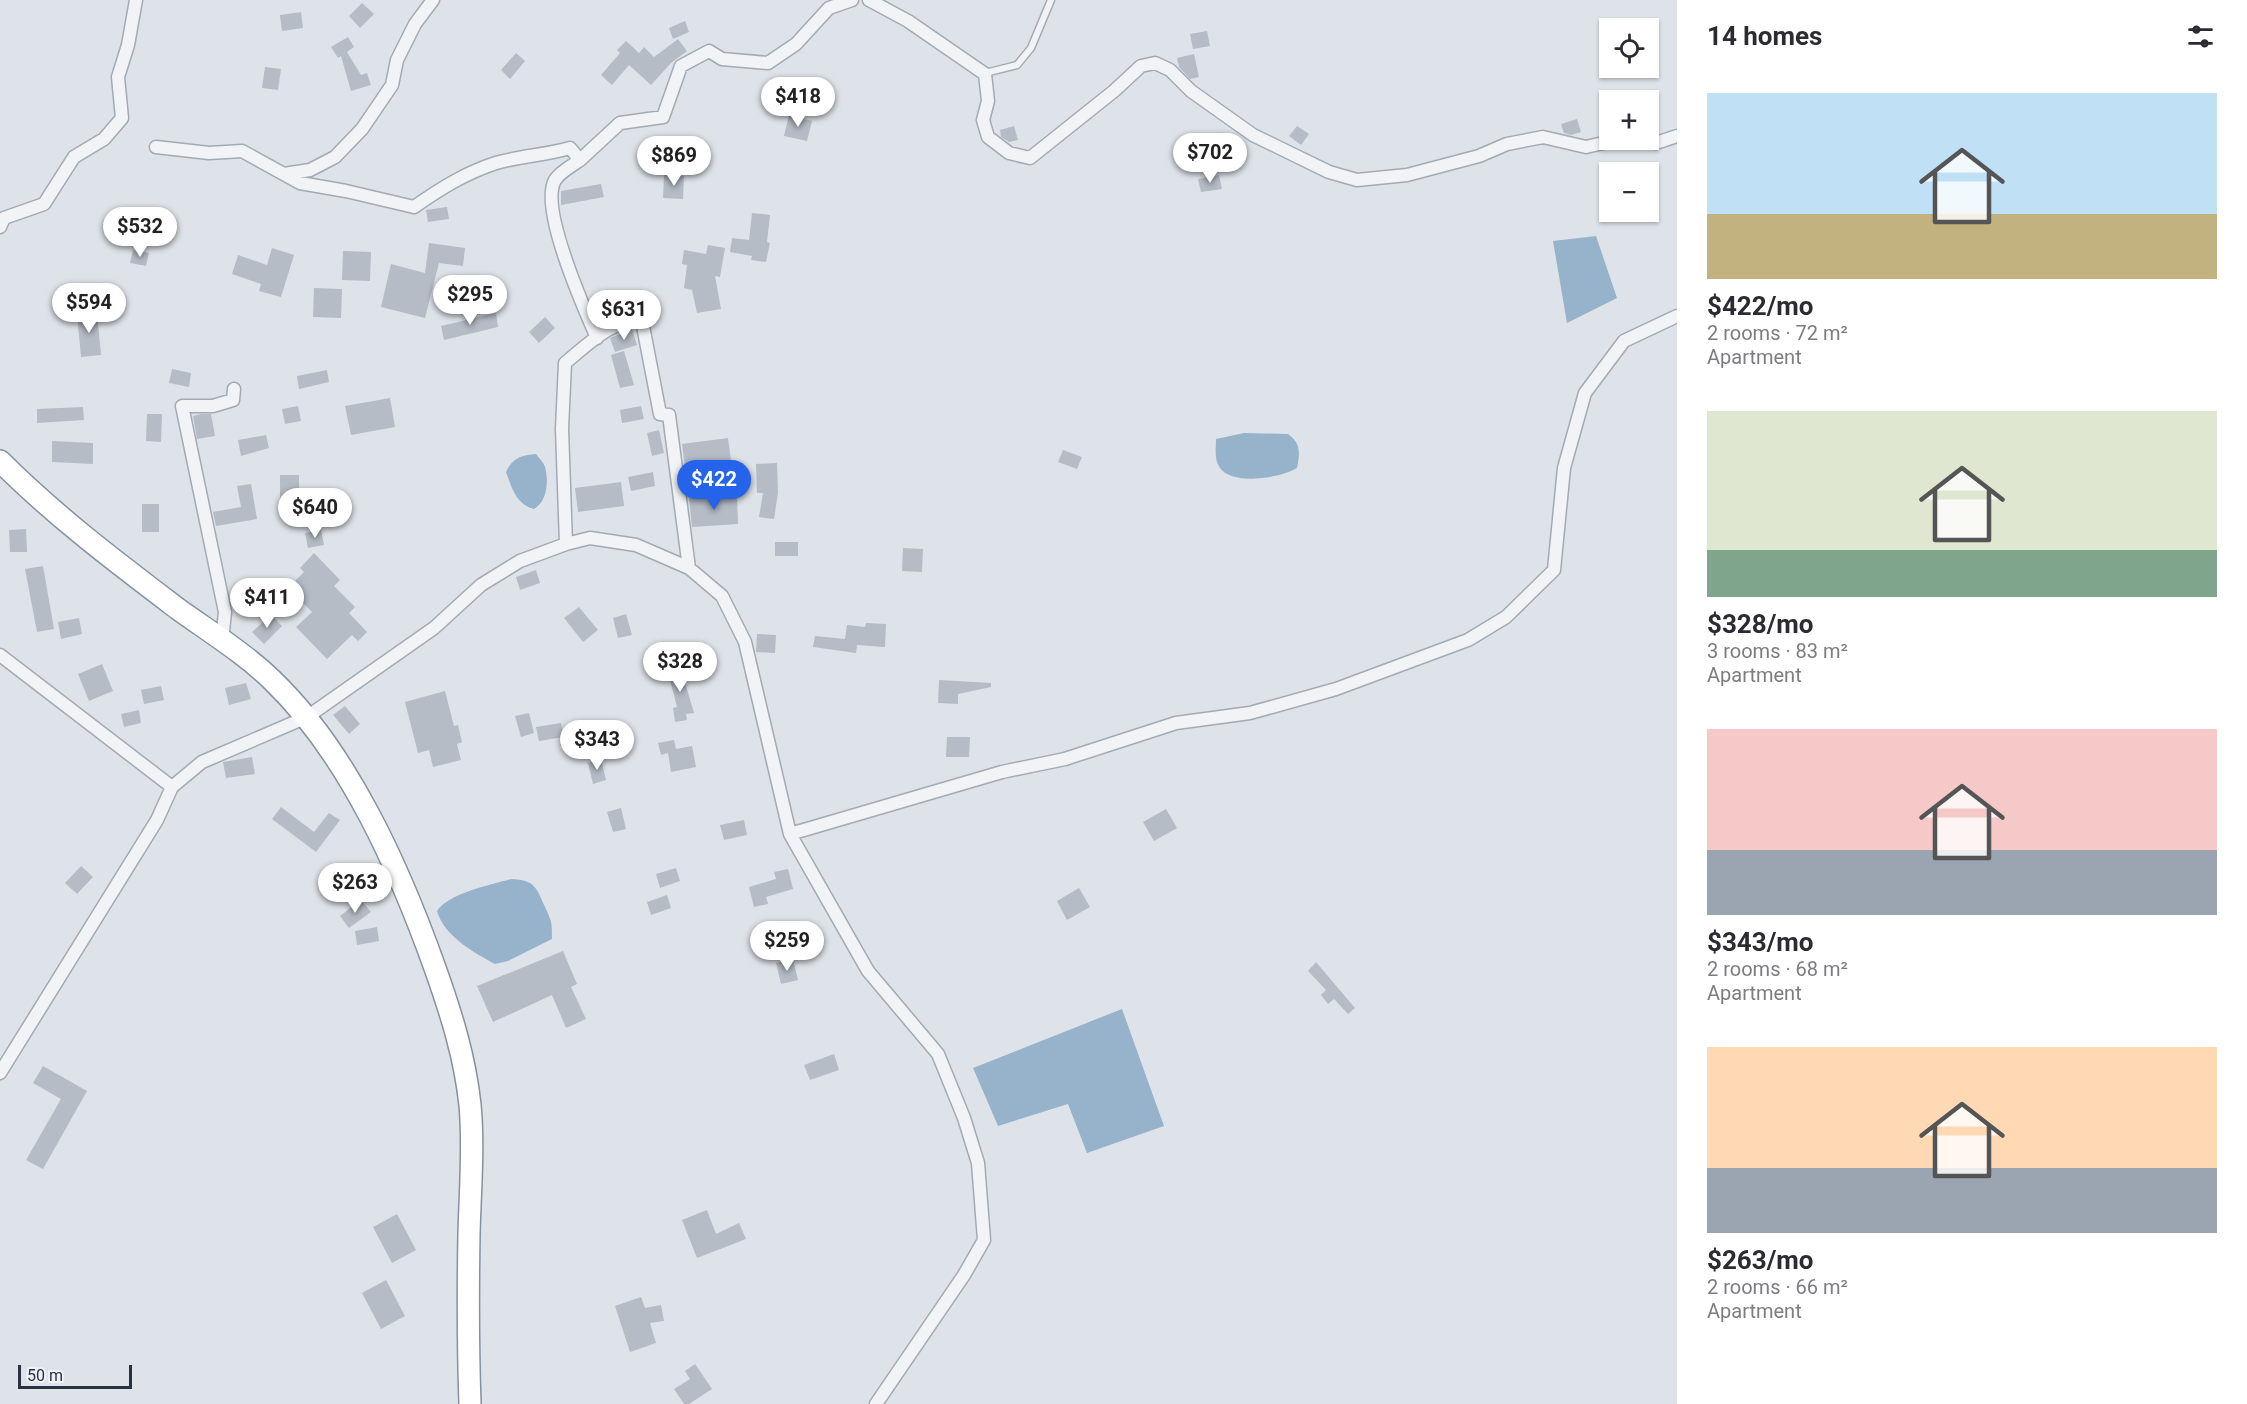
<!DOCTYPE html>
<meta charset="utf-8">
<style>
:root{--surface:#fff;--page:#f7f7f7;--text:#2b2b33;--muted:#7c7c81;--accent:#2563eb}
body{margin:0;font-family:Roboto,sans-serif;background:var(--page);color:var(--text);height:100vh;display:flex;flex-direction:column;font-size:22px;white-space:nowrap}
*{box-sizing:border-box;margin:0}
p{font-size:20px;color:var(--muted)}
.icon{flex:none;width:33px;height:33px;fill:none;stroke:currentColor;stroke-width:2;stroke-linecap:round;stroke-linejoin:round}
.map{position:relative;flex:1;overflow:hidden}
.side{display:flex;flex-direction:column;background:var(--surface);width:570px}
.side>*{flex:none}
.fabs{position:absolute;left:1599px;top:18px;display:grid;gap:12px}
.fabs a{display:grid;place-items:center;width:60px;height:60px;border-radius:0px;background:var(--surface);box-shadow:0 2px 4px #0004;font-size:30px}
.scale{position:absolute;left:18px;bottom:15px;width:114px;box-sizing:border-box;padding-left:6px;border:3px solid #273141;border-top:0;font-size:16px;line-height:21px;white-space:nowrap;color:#273141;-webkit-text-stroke:4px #eef2f6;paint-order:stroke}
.price{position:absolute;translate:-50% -51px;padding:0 14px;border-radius:21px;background:#fff;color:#222;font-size:20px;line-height:39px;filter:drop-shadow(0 2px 3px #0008)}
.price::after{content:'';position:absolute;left:50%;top:36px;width:18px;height:14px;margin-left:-9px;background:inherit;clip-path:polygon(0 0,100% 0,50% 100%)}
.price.current{background:var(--accent);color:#fff}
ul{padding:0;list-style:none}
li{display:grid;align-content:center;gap:12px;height:318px;padding:0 30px}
li span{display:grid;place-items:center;height:186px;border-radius:0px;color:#555}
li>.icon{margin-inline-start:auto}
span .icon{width:108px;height:108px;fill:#fffc;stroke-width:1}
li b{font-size:26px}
h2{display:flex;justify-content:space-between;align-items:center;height:72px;padding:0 30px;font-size:26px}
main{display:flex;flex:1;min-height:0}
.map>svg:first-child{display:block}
.water{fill:#97b2cb}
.building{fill:#b5bcc6}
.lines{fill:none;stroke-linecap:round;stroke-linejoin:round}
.service-casing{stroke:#a3aab3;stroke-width:9}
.minor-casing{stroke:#a3aab3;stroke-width:15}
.trunk-casing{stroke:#8591a0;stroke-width:24}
.service{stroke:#f1f3f7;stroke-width:6}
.minor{stroke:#f1f3f7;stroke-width:12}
.trunk{stroke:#fff;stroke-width:21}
</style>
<main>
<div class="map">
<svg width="1677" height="1404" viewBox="0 0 1677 1404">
<rect width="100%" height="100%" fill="#dee3e9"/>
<path class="water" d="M1596,236L1617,298L1567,323L1553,241Z
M1244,433L1288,434C1301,443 1300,453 1297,468C1280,478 1233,486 1220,468C1214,460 1216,448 1216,439Z
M536,454C539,458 544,463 545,467C549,481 547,502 534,509C516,504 512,488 506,472C512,458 522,455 536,454Z
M511,879C535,880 536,887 545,907C552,922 552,922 552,939L508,961L495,964C473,952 444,936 437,911C449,893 490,885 511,879Z
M1122,1009L1164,1126L1087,1153L1068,1104L998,1126L973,1068Z"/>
<path class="building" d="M362,3L374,14L360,28L349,16Z
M301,12L303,28L282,31L280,15Z
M685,21L689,32L673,39L669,28Z
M1207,31L1210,46L1193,49L1190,34Z
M348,37L354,47L347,52L361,75L367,73L371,85L351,91L341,56L338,58L331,47Z
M678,39L687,51L671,63L651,85L629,65L612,85L601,75L620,53L617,50L626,41L639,53L644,47L654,57Z
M516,53L525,61L510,79L501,70Z
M1194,54L1199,77L1190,79L1179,67L1177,58Z
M265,67L281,69L278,90L262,88Z
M789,115L812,121L807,141L784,136Z
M1577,119L1581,132L1571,135L1564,133L1561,124Z
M1014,126L1018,140L1009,142L1001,137L1000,130Z
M1297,126L1309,134L1301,145L1289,136Z
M664,175L684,176L683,199L663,198Z
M1219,175L1222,189L1201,192L1198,179Z
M601,184L604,197L561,205V191Z
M447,207L449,219L428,222L426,210Z
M752,213L770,215L767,242L770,243L766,262L751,260L752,256L730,252L732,238L749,240Z
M429,243L465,248L463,266L439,263L425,318L381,307L391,264L425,273Z
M708,245L725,248L720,277L715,276L721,309L697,313L692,290L684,288L687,265L682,264L684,250L706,254Z
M272,248L294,255L281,297L259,291L261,284L232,274L238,255L267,265Z
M133,250L149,253L146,266L130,263Z
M343,251L371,252L370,281L342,280Z
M314,288L342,289L341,318L313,317Z
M97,312L101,355L81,357L77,314Z
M496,313L498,327L444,340L441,326Z
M545,317L555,328L539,343L529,332Z
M632,329L637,345L615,352L610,338Z
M624,351L634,385L620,388L611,355Z
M172,369L191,373L189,387L169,383Z
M327,370L329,382L299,389L297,376Z
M390,398L395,427L351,435L345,406Z
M298,406L301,421L285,424L282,409Z
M641,406L644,419L622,423L620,410Z
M83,407L84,420L37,423V409Z
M147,414H162L161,442L146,441Z
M201,414H211L215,436L197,439L193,416Z
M659,430L664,453L652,456L647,433Z
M266,435L269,448L241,456L238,440Z
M728,438L732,468L686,474L682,444Z
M52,441L93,443V464L52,462Z
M1063,450L1082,457L1077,469L1058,462Z
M777,463L778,493L774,519L759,517L763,493H757L756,464Z
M653,472L655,486L631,491L628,477Z
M280,475H299V504H280Z
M621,482L624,506L578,512L575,488Z
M251,484L257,519L216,526L213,512L241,507L237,486Z
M737,495L738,524L692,527L689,498Z
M142,504H159V532H142Z
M26,529L27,552H10L9,530Z
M321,530L324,545L308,548L305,533Z
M775,542H798V556H775Z
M903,548L923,549L922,572L902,571Z
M314,553L340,580L334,586L355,607L349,613L367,632L358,641L352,635L327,659L296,627L312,612L288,588L304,572L300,568Z
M43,566L54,629L37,632L25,569Z
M536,570L540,583L520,590L516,577Z
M579,607L598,630L583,642L564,618Z
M626,614L632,635L618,638L613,618Z
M271,615L282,626L264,644L252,632Z
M79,618L82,634L61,639L58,622Z
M866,623L886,624L885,647L857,645L856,653L813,647L815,636L845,639L847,625L865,627Z
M757,634L776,635L775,653L756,652Z
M679,662L694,713L686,714L687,720L675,722L673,708L677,707L666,665Z
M102,664L113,691L89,701L78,674Z
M939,680L991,683V687L958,694V704L938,703Z
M246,683L251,699L229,705L225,688Z
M161,686L164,700L144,704L141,690Z
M445,691L454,726L458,725L462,742L457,744L461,760L433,767L429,750L418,753L405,702Z
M345,706L360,724L349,734L333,715Z
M139,710L141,723L124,727L121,714Z
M529,713L534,733L521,737L515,716Z
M561,723L564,737L539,741L536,727Z
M947,737H970L969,757H946Z
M674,740L676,749L692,746L696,767L671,772L668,753L661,755L658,743Z
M252,757L255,774L226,778L223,762Z
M601,759L606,780L593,784L588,763Z
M281,807L314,832L329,813L340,820L316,852L272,819Z
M621,808L626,829L613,832L607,812Z
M1166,809L1177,828L1154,841L1143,822Z
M744,820L747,835L724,840L720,825Z
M81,866L93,877L77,894L65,883Z
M676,868L680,881L660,888L656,874Z
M788,869L793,889L766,897L768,904L754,907L749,887L776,879L774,872Z
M1079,888L1090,907L1067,920L1057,901Z
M667,895L671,908L651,915L647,902Z
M361,900L371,912L349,928L340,916Z
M377,927L379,941L357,945L355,931Z
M563,951L577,984L571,987L586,1019L566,1028L552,995L493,1022L477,986Z
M793,959L798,980L781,984L776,963Z
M1316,962L1355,1008L1348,1014L1334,999L1328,1004L1321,995L1326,990L1308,971Z
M834,1054L839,1070L810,1080L804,1065Z
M43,1066L87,1091L43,1169L26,1160L61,1099L33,1083Z
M707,1210L716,1234L739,1223L746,1239L697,1258L682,1220Z
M397,1214L416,1250L392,1263L373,1227Z
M386,1280L405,1316L381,1329L362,1293Z
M641,1297L645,1308L661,1305L664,1321L650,1323L656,1343L630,1352L615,1306Z
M695,1364L712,1389L689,1404H684L674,1389L690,1379L685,1371Z"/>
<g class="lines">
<defs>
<path id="service" d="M985,73L1017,65L1031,48L1051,0"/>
<path id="minor" d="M869,0L908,21L985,74L988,101L983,120L988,137L1009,153L1030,158L1114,91L1141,66L1155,63L1170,70L1191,91L1253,135L1329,172L1357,180L1407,175L1479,156L1507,144L1543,137L1586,147L1616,140
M1642,140L1656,143L1677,136
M156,147L209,153L242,151L300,183L346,191L414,207C440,189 465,173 496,163C520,156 546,155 570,148L580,160L620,123L663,117L681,66L709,51L722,59L768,63L796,44L829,8L852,0
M580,160C573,165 560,172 555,180C539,208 584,308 597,338
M284,174L310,170L335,157L362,129L392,85L397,60L415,24L433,0
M0,227L4,218L44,204L74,157L104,139L122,118L118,77L128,45L136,0
M566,544L562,429L565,363C585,347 614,317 642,321L660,414L669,415L689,568
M222,641L225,612L182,406H213L233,400L234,389
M0,655L172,787
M790,834L1002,772L1065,759L1176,723L1250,713L1336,689L1468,640L1506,617L1554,570L1564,468L1585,393L1624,341L1677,316
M0,1073L157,820L172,787L202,762L307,717L434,628L481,585L520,561L566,544L590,538L636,545L689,568L722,596L745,642L790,834L868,971L938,1054L964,1118L978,1163L984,1240L964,1275L876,1404"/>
<path id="trunk" d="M0,461C55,516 116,562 178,609C210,632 244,653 272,680C349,754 400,870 435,968C451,1013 465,1057 470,1105C474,1147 470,1192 469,1234C468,1291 468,1348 470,1404"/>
</defs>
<use href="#service" class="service-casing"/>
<use href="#minor" class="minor-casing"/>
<use href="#trunk" class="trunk-casing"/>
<use href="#service" class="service"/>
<use href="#minor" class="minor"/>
<use href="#trunk" class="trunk"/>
</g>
</svg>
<div class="fabs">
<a><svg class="icon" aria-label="locate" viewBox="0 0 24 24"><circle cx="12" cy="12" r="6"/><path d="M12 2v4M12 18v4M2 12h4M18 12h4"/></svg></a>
<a>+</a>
<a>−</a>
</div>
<div class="scale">50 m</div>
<b class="price" style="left:798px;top:128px">$418</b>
<b class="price" style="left:1210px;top:184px">$702</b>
<b class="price" style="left:674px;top:187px">$869</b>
<b class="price" style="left:140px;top:258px">$532</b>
<b class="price" style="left:470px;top:326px">$295</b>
<b class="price" style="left:89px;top:334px">$594</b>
<b class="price" style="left:624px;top:341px">$631</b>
<b class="price current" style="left:714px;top:511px">$422</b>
<b class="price" style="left:315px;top:539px">$640</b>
<b class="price" style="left:267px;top:629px">$411</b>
<b class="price" style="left:680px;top:693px">$328</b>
<b class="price" style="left:597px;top:771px">$343</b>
<b class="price" style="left:355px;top:914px">$263</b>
<b class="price" style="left:787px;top:972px">$259</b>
</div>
<section class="side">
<h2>14 homes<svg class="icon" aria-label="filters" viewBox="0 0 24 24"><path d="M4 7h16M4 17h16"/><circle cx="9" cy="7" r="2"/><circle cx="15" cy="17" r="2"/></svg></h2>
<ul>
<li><span style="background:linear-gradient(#bfe0f5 65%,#c2b280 0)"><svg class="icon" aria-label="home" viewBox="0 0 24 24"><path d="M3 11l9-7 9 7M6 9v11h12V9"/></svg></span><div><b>$422/mo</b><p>2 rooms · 72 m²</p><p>Apartment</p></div></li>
<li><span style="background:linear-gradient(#dfe7d0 75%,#7fa58c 0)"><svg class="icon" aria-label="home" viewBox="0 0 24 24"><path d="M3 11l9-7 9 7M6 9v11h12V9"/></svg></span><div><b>$328/mo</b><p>3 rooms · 83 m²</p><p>Apartment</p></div></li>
<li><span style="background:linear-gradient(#f6c9c9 65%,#9aa5b1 0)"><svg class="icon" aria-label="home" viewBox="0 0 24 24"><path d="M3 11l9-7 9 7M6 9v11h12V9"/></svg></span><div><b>$343/mo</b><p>2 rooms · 68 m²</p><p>Apartment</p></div></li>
<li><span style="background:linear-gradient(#ffd9b3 65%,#9aa5b1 0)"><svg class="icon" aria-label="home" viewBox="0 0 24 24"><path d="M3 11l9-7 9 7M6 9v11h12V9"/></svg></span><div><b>$263/mo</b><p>2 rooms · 66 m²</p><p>Apartment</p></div></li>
</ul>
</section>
</main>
